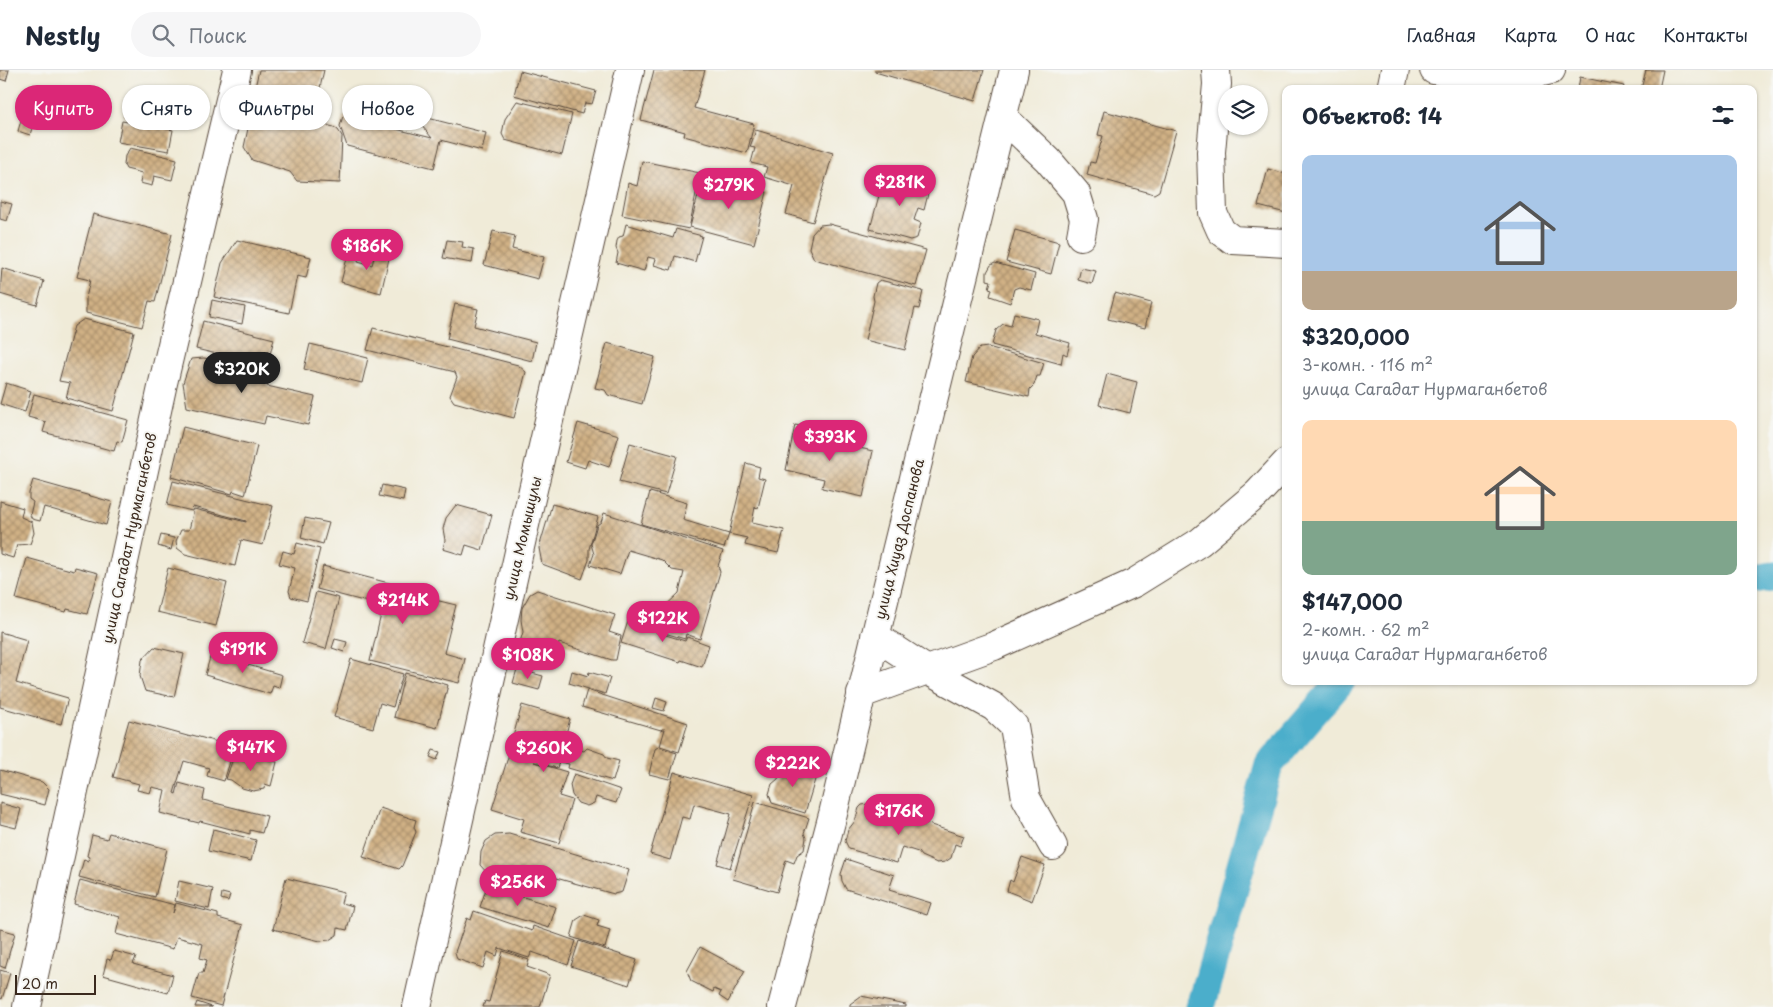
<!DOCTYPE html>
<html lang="ru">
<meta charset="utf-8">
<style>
:root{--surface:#fff;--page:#f6f6f7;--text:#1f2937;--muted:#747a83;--line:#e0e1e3;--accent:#db2777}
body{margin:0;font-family:"Playpen Sans",sans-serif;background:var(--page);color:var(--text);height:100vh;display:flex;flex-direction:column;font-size:19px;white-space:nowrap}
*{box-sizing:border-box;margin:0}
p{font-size:16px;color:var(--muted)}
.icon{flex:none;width:28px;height:28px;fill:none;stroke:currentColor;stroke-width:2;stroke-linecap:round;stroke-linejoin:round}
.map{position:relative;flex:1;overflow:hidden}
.details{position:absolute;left:1282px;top:15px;width:475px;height:600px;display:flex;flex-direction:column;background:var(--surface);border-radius:10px;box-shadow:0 1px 4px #0004}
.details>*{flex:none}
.top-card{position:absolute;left:15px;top:15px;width:475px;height:45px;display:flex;gap:10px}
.tools{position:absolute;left:1218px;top:15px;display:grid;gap:10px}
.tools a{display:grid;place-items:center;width:50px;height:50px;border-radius:50%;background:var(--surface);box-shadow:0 1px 4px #0004;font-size:25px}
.scale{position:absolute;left:15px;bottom:12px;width:81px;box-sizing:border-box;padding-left:5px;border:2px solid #3b2a1e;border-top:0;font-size:14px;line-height:18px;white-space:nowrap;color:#3b2a1e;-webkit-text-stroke:4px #f6f6f2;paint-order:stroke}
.price{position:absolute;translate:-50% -42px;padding:0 11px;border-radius:18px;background:var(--accent);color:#fff;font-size:16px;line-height:32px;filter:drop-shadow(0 1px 2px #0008)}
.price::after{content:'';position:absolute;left:50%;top:30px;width:15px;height:11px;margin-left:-8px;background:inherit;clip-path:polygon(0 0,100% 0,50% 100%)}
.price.current{background:#222;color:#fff}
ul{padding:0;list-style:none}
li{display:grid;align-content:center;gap:10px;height:265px;padding:0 20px}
li span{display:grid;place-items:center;height:155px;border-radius:10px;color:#555}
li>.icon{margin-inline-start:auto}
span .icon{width:90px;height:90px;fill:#fffc;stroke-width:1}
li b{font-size:21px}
h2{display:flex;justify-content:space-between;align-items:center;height:60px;padding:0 20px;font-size:21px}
.chip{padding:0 18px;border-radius:22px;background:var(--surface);box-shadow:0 1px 4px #0004;font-size:18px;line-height:45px}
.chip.current{background:var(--accent);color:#fff}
header{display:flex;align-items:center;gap:30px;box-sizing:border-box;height:70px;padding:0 25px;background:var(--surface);border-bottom:1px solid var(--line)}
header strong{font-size:24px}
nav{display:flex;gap:28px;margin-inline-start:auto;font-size:18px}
.search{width:350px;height:45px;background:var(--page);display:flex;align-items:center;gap:12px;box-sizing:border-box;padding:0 18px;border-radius:28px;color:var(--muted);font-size:19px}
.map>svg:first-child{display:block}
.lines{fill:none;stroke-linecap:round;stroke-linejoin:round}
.canal{stroke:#4caecb;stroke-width:29}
.building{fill:url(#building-cross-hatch)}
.street-casing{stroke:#56473a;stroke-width:30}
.street{stroke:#fff;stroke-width:28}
.labels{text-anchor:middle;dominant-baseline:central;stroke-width:4;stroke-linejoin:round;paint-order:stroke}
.street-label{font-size:14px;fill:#3b2a1e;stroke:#f6f6f2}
</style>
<header>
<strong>Nestly</strong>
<div class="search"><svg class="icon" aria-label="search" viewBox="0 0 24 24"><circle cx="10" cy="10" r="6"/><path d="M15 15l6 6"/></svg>Поиск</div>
<nav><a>Главная</a><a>Карта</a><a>О нас</a><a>Контакты</a></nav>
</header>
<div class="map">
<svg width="1773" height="937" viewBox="0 0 1773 937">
<defs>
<pattern id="building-cross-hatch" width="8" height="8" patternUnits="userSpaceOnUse" patternTransform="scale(1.25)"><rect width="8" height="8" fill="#d0b185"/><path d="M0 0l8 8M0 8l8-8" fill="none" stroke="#aa906c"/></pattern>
</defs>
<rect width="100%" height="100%" fill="#f6f6f2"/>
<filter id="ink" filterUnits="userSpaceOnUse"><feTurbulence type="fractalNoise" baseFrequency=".02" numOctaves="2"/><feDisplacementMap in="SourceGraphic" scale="10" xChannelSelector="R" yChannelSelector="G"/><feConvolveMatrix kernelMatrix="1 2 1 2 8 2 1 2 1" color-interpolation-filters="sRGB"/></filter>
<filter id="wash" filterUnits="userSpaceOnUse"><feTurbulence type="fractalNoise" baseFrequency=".0096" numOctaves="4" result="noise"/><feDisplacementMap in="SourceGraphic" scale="20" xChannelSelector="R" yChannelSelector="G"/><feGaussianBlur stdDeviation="1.12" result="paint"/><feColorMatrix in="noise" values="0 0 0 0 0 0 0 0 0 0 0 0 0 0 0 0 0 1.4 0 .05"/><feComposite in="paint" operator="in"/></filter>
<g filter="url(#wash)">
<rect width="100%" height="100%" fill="#f0ebd8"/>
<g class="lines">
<path class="canal" d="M1754,509L1773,506
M1199,937L1203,930L1269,695L1341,611"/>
</g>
<g id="blocks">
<path class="building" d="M0,0H9L6,11L0,9Z
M259,0H324L315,40L253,26Z
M654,0H705L694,38L754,54L747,83L684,66L685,62L641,50Z
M875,0H984L975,31L875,2Z
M1646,0H1663L1659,19H1641Z
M520,1L596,21L592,34L585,33L582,44L514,25Z
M1580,7L1624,16L1623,19H1578Z
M127,30L176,40L173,55L124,46Z
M517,31L572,44L562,85L505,70L502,64L505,49Z
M26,33L38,37L30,65L18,61Z
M261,38L310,48L309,51L334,57L338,60L342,66L340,113L297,111L290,102L252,90L244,77L249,54Z
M1104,41L1176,61L1159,121L1154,124L1087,105L1090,92L1095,93L1103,66L1098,65Z
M343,46L432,68L422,56L424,47L486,63L482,81L441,70L434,98L347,76L340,56Z
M122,51L173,60L169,81L118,72Z
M756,60L833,83L813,152L786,144L794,116L764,107L767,97L751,93L755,78L750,77Z
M130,78L177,89L172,110L154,106L152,116L140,113L142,103L126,99L124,95L125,86Z
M642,91L700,103L689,159L622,145L628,113L637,116Z
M1268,99L1286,104V143L1258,136Z
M885,103L930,116L924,140L918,138L914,150L921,153L917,168L910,170L870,159Z
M703,106L767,122L754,174L690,157Z
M0,131L12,134L7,151L0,149Z
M93,144L172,164L155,232L149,231L142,257L86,243V228L90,210L77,207Z
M626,154L673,168L676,159L702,166L695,192L675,186L671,200L654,195L656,189L648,187L644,201L616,193L618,183L616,178L617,171L619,167L623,166Z
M829,154L926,180L916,216L814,189L809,178L812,164L820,155Z
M1015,160L1059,172L1051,204L1006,192Z
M493,161L515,166L512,179L544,187L538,209L484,195Z
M237,170L311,187L306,208L297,206L289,243L214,227L222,193Z
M447,170L463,172L462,177L474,179L472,193L443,188Z
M377,177L391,180L381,223L341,212L348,184L359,186L358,191L372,195Z
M995,193L1035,204L1031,220L1019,217L1014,219L1010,233L990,226L992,219L989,218L991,211L987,210V202L991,195Z
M2,198L44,211L37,235L0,224Z
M1081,198L1096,201L1092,214L1078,210Z
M880,210L923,221L919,239L915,238L905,280L865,270L874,231L873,226L876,213Z
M1115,223L1151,233L1145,258L1108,249Z
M212,230L245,237L242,254L209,247Z
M455,234L478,239L474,256L536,272L532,291L447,269Z
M1014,243L1038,249L1035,263L1070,273L1067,285L1063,283L1061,294L992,275L996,260L1003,254L1011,256Z
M84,249L134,262L113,341L66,328L70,313L59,311L74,256Z
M203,251L274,269L267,296L196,279Z
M373,258L518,295L526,302L514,348L454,332L450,326L457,307L455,302L367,280Z
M607,273L655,287L642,334L608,325L605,320L595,318Z
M310,274L368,288L362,313L304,299Z
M988,277L1044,293L1040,306H1037L1034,315L1030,319L1029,327L966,312L972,287L980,278Z
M204,288L270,303L267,316L315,327L308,355L266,346L264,354L187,337L183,313L191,289Z
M1107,304L1137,312L1130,343L1099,335Z
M6,313L31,321L25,342L0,334Z
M34,324L128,350L122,372L117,371L114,381L43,362L46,352L28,347Z
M578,353L619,365L609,397L588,390L585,398L566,392Z
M795,355L811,358L809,367L873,381L863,427L822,418L824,409L786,400Z
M183,357L257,376L245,425L233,421L232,424L171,407Z
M630,373L677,386L666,424L619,412Z
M746,393L760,397L758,407L765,409L758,438L755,437L752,453L784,460L778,483L745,475L747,468L729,464L724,478L641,454L650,422L687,433L683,450L729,464Z
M33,410L112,432L106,455L44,437L40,451L32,449L30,445L33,432L29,429V423Z
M173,411L273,436L263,475L241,470L235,496L185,484L177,478L176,471L181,460H189L194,439L246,452V451L193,437L192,441L167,435Z
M382,415L405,420L403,431L379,426Z
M0,431L23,438L21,447L32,452L34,463L30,474L17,475L13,488L0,484Z
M552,434L598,447L589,479V490L582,509L542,494L539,478Z
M456,435L492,445L482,480L466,475L463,485L443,479L445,470L443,459L446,448Z
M604,443L723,481L718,496L720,502L700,569L686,564L685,569L658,561L661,551L658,543L679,523L684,502L672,500L662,490L628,480L620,504L590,495L594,484L591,474L597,455L601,452Z
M305,448L329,453L323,474L301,468Z
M161,465L174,468L171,480L158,476Z
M297,473L320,479L307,531L291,527L289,521L295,498L279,494L283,481L294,484Z
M27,488L74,501L75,497L98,503L87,544L67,539L66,542L16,529Z
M323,496L408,518L406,523L456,535L444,583L465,589L459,613L370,591L383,536L317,519Z
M168,498L227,513L216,556L157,542Z
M537,520L615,545L609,562L621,566L616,590H612L559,573L556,583L520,572L523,562L521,550L522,538L530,524Z
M316,522L339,528L326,579L302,573Z
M630,545L659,554L656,562L685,571L687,567L709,575L702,597L681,590L680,592L621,573Z
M0,562L27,570L16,613L68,628L61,654L0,637Z
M335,569L347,572L344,582L332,578Z
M154,577L184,584L174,627L145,621L140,606L142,590Z
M211,584L282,605L279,618L273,616L270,624L205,605Z
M351,589L403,604L393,637L380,633L373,658L334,647Z
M517,599L543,606L539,620L513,613Z
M572,601L588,606L589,602L610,608L605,624L569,613Z
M405,603L448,615L437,658L394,647Z
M587,620L688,653L679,682L660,676L665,659H662L661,660L582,637Z
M656,628L667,632L664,641L653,638Z
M522,635L570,649L563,675L584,681L587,678L604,684L607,688L619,691L613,711L568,698L569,694L559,692L557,698L534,692L567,702L559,726L572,730L559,773L520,762L524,749L492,739L509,684H508Z
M129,650L191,667L192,665L228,675L232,678L233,682L224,711L207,706L209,698L184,691L174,723L176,724L179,713L205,720L203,730L267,746L262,763L250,760V764L200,751L199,753L160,743L165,720L152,717L150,723L137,720L139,714L113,707Z
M658,677L677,683L669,709L649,704L655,679Z
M433,680L440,682L437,690L430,687Z
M242,682L277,692L271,716L265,714L264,719L253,721L242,718L231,710L226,709L235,683Z
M783,693L817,703L805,743L772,733L769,724L772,714L778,709Z
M0,700L42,712L49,719L45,735L0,724Z
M674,702L753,725L730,798L717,794L731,744L694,734L690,749L682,747L670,790L650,784Z
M574,704L621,720L616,733L596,727L594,733L587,736L578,733L572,725L570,715Z
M755,732L809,748L804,763L806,768L804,780L797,785L794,793L786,790L777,822L733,809Z
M0,733L21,739L16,758L0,754Z
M868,734L964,766L960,776L955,774L951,788L945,792L937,793L921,786L918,782L902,777L897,793L849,779L845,771L848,760L855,751L859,738L862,735Z
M380,738L416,750L414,757L416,762L402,796L399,799L363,787Z
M213,759L256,770L251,791L208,781Z
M109,763L167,779L155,827L79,807L84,789L88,791L89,787L87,786L92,765L107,769Z
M509,764L629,800L622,822L614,824L545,805L541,820L489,805L480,795L481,782L486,771L495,765Z
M1022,787L1045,795L1032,831L1007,821L1010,810L1013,812Z
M846,789L894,805L889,820L931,833L927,845L846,819L842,811L841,804Z
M286,808L344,822L341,833L353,836L347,860L338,858L337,865L329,870L320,871L273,859Z
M80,810L175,835L173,843L176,833L218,844V848L243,855L221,936L192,928L199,903H203L207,890L200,888L203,874L177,867L173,879L116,864L120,847L74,834Z
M179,811L213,819L209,839L175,831Z
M487,816L556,837L549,858L480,837Z
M222,823L230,825L228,831L221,829Z
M474,841L532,861L533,856L576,871L568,895L532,882L529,888L499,878L497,886L488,882L483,898L457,889L455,882L467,848L471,850Z
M584,845L599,850L597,856L610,860L605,878L571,867L576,850Z
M0,859L15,863L5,898L0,896Z
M579,871L637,890L629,915L571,896Z
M700,877L745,901L728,932L719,926L721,922L714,919L713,922L691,911L687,901Z
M114,881L136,887L133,894L173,905L168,923L103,905L107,889L111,890Z
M503,881L529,890L527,897L550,905L540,937H483L485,931L489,932Z
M0,900L10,903L2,929L0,928Z
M861,926L906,935V937H850V934Z
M197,932L212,937H195Z"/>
</g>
</g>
<g filter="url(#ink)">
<use href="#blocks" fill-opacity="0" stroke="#56473a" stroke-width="1"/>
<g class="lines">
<defs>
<path id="street" d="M1216,0L1217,14L1211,82L1213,143L1221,161L1233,170L1286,173
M1434,0C1472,8 1514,10 1551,0
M1391,19L1395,0
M1003,47L1048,90L1076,123L1084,149L1081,166
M875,566L927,600L994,637L1014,656L1026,728L1053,776
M861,624L994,576L1134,513L1200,472L1257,424L1286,393
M27,937L163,313L237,0
M417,937L529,437L630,0
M782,937L833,744L880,547L1014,0"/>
</defs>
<use href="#street" class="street-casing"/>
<use href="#street" class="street"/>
</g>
</g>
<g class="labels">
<g class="street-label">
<text transform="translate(129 468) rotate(-78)">улица Сагадат Нурмаганбетов</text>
<text transform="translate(522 468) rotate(-77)">улица Момышулы</text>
<text transform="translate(899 469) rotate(-76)">улица Хиуаз Доспанова</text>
</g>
</g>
</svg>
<div class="tools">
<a><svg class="icon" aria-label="layers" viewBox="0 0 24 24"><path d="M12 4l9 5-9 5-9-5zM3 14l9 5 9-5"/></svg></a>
</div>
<div class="scale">20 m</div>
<b class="price" style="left:900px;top:137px">$281K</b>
<b class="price" style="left:729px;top:140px">$279K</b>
<b class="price" style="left:367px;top:201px">$186K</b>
<b class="price current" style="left:242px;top:324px">$320K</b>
<b class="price" style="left:830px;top:392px">$393K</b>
<b class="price" style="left:403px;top:555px">$214K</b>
<b class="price" style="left:663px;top:573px">$122K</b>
<b class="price" style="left:243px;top:604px">$191K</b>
<b class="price" style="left:528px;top:610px">$108K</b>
<b class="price" style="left:251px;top:702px">$147K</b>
<b class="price" style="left:544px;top:703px">$260K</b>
<b class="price" style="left:793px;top:718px">$222K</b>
<b class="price" style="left:899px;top:766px">$176K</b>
<b class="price" style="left:518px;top:837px">$256K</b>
<div class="top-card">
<a class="chip current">Купить</a>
<a class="chip">Снять</a>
<a class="chip">Фильтры</a>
<a class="chip">Новое</a>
</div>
<section class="details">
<h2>Объектов: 14<svg class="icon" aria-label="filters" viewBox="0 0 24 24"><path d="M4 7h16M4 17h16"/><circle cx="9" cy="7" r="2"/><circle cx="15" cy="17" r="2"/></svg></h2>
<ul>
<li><span style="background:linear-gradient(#a9c7e8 75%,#b9a48a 0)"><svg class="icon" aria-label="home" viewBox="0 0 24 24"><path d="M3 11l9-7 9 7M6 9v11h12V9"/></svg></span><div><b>$320,000</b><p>3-комн. · 116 m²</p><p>улица Сагадат Нурмаганбетов</p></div></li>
<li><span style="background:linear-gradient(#ffd9b3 65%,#7fa58c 0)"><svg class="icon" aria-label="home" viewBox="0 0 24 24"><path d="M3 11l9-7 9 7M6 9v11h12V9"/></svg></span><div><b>$147,000</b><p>2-комн. · 62 m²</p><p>улица Сагадат Нурмаганбетов</p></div></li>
</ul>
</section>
</div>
